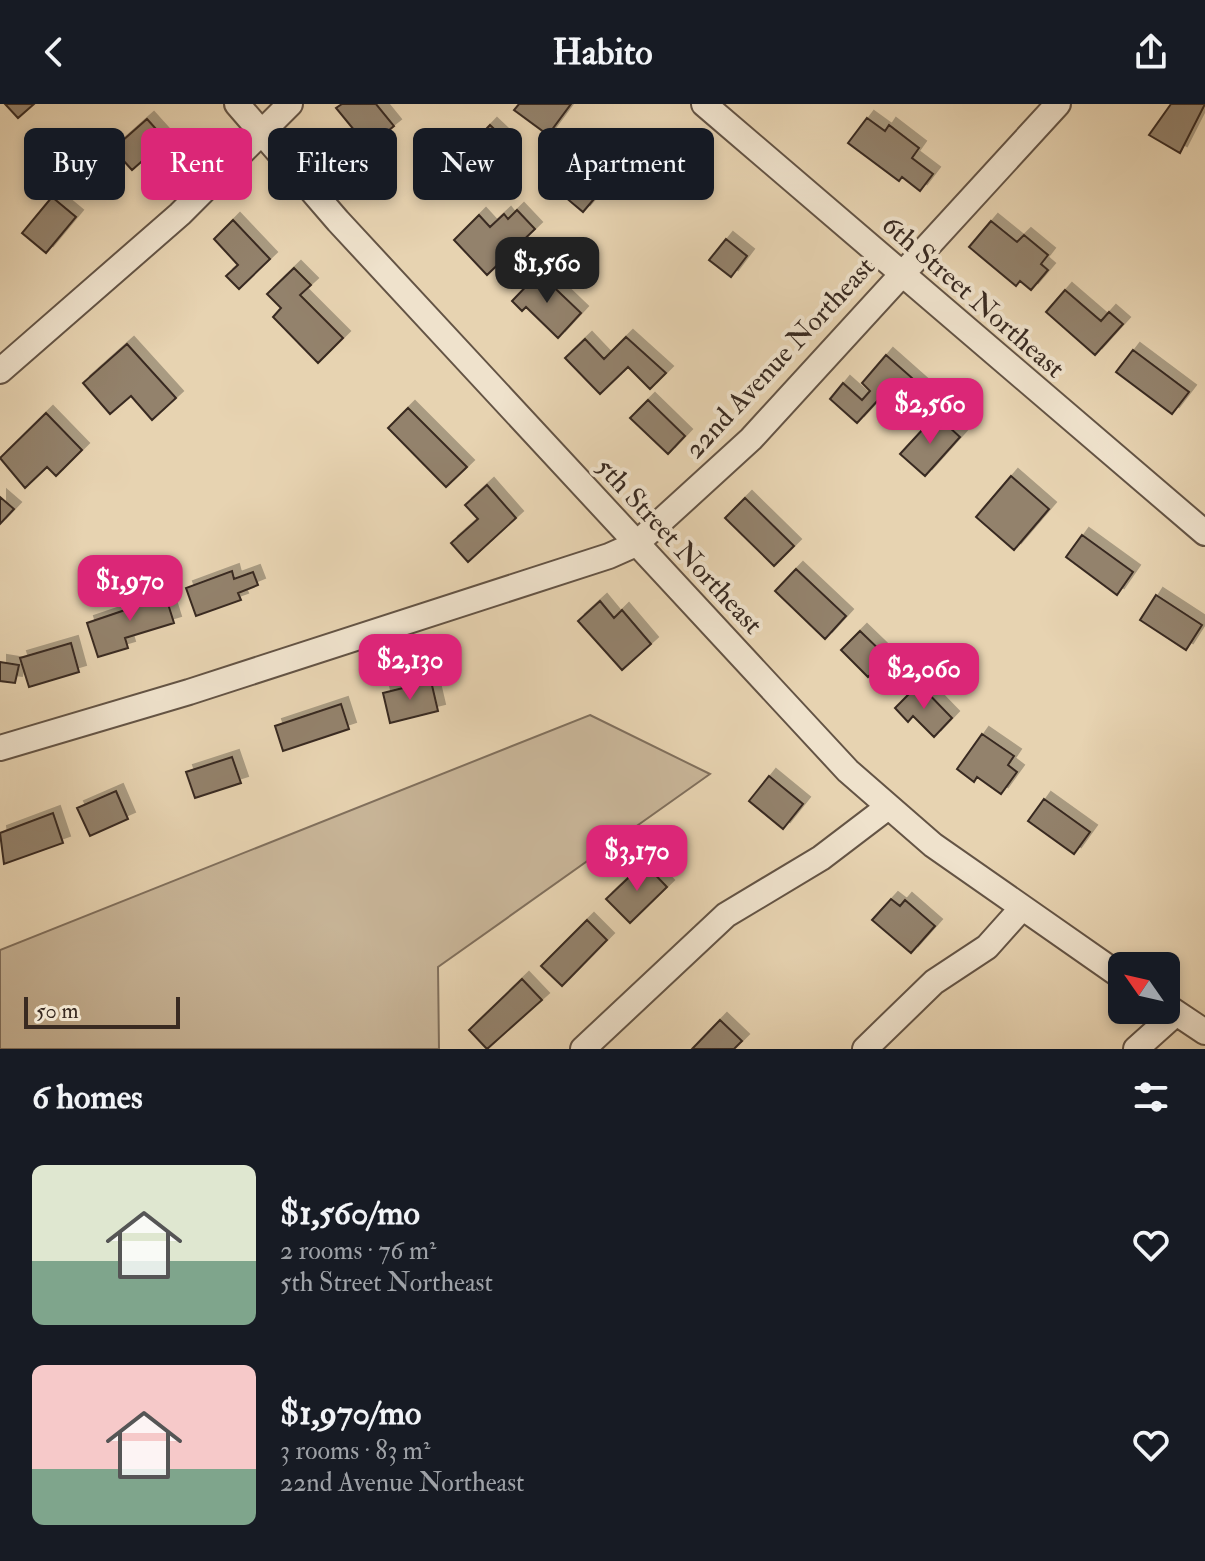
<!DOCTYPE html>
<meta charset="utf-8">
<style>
:root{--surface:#171b24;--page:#242831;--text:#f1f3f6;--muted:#9ea1a6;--accent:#db2777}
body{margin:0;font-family:"IM FELL Double Pica",serif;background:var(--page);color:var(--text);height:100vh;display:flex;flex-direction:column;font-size:30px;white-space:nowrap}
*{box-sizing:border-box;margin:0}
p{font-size:26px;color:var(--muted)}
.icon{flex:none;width:44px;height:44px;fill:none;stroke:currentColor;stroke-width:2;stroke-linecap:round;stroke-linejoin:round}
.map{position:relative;height:945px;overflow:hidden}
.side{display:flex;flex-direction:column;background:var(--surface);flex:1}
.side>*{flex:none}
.hud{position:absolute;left:24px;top:24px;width:800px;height:72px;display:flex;gap:16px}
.needle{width:52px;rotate:304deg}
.tools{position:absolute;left:1108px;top:848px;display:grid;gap:16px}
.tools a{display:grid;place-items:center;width:72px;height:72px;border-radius:12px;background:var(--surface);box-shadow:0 4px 12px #0003;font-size:40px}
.scale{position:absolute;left:24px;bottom:20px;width:156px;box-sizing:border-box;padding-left:8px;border:4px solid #392a21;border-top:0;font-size:22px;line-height:28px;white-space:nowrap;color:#392a21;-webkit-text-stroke:6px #efe2cc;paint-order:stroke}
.price{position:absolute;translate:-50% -68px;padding:0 18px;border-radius:16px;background:var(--accent);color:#fff;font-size:26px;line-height:52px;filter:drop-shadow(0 2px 4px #0008)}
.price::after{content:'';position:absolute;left:50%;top:48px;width:24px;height:18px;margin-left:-12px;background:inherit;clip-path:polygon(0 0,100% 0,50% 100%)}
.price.selected{background:#222;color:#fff}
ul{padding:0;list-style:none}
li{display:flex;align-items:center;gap:24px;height:200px;padding:0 32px}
li span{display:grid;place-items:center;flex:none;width:224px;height:160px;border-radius:12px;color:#555}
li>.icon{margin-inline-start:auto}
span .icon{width:96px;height:96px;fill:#fffc;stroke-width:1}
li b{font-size:34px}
h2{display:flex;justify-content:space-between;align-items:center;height:96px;padding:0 32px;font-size:34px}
.tag{padding:0 28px;border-radius:12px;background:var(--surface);box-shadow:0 4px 12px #0003;font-size:28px;line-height:72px}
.tag.selected{background:var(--accent);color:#fff}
header{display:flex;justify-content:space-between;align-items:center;height:104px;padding:0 32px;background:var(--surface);font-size:36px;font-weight:700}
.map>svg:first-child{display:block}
.green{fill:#c9b699;stroke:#81705d;stroke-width:2}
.building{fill:#93826c;stroke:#392a21;stroke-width:2;filter:url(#shadow)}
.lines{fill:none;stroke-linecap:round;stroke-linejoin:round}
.minor-casing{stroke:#645445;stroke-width:28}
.minor{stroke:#efe2cc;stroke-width:24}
.labels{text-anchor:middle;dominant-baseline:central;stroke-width:8;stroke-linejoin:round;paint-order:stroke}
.street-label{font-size:28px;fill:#392a21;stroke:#efe2cc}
</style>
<header><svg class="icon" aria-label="back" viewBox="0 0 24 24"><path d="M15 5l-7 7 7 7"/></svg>Habito<svg class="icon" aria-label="share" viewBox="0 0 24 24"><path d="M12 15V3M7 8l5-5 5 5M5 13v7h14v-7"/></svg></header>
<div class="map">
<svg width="1205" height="945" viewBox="0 0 1205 945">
<defs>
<filter id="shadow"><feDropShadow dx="7" dy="-7" stdDeviation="0" flood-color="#0004"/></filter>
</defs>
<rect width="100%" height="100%" fill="#e7d3b1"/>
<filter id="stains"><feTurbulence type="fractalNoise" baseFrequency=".0025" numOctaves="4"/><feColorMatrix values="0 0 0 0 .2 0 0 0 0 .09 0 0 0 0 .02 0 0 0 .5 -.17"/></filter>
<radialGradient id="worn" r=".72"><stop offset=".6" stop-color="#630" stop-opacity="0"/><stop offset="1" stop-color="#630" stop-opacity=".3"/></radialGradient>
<path class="green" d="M590,611L710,670L438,863L439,945H0V846Z"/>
<path class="building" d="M5,0H34L18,14Z
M342,0H376L394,22L368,43L336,4Z
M519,0H571L548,31L514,6Z
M1171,0H1205L1180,49L1149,31Z
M867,14L885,27L889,21L919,44L912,54L933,70L920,87L902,73L899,77L848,39Z
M147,15L166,36L132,66L113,45Z
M490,21L507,37L487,59L470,42Z
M581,74L599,89L583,108L565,93Z
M52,93L76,113L46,149L22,129Z
M517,106L535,125L487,171L454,136L479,111L490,123L504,110L508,115Z
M233,116L270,155L239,185L226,172L238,161L214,135Z
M991,117L1017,138L1024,131L1048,151L1041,160L1048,166L1031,186L1020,177L1016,182L969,143Z
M726,135L747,152L731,173L709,156Z
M294,164L311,181L300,191L343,234L318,259L273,213L281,204L267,190Z
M539,169L581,209L558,234L526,203L522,207L512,197Z
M1065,186L1101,217L1109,208L1123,220L1095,251L1046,208Z
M626,233L666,269L650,285L628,263L600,290L565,254L585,235L604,255Z
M127,240L176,294L152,316L131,292L110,310L83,279Z
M1133,246L1189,288L1172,310L1116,268Z
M886,251L920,281L896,308L880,294L857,319L830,295L843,279L862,296L870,287L862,279Z
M648,296L685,332L668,350L630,314Z
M408,304L467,363L446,383L388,324Z
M46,309L82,346L56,372L47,363L25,384L0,354Z
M936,311L960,333L925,372L900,350Z
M1011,372L1049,405L1014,446L976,413Z
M487,381L516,414L468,458L451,439L478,415L465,401Z
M0,393L14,405L0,420Z
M745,394L794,442L774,462L725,414Z
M1082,431L1133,468L1117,491L1066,453Z
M796,465L846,512L825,535L775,487Z
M232,467L234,475L253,468L258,481L238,489L241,496L196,512L186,484Z
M164,487L174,519L125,534L128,544L98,553L87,519L125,506L123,497Z
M1156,491L1202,521L1186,546L1140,516Z
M600,497L614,514L622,506L651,540L622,566L578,517Z
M860,527L888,554L868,573L841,546Z
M71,539L79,568L29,583L20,554Z
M0,558L19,561L15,579L0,577Z
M431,577L438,607L390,619L383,589Z
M919,580L952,614L934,633L913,612L908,618L895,604Z
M341,600L349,625L283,647L275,622Z
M982,630L1014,652L1008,661L1017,668L1001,690L977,673L974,678L957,665Z
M232,653L241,679L195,694L186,668Z
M769,672L803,700L783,725L749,697Z
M116,687L128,715L90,732L77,704Z
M1044,695L1090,728L1074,750L1028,717Z
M53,709L63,739L4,760L0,729Z
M644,759L667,783L630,819L606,795Z
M891,795L900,802L905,796L935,822L911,849L872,816Z
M587,816L607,836L562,882L541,862Z
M522,875L542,896L487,945L469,926Z
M720,916L742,937L734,945H692Z"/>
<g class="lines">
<defs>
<path id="minor" d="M237,0L338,117L848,667L933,741L1122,873
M704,0L1205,429
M0,267L180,110L290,0
M0,644L189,588L609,452L636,440L751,335L1058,0
M1166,902L1205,928
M583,945L726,811L821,754L888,703
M865,945L934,878L987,843L1021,805
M1136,945L1176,909"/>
</defs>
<use href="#minor" class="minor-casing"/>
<use href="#minor" class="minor"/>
</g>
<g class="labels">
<g class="street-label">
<text transform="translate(973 193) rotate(41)">6th Street Northeast</text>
<text transform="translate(780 254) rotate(-47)">22nd Avenue Northeast</text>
<text transform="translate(679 442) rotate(47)">5th Street Northeast</text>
</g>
</g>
<rect width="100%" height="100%" filter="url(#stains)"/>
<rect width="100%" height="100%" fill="url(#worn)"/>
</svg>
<div class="tools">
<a><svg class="needle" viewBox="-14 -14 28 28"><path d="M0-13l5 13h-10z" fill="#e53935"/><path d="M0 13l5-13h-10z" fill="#9ea1a6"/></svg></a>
</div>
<div class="scale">50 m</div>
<b class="price selected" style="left:547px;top:201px">$1,560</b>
<b class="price" style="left:930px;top:342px">$2,560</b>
<b class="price" style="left:130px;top:519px">$1,970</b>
<b class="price" style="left:410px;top:598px">$2,130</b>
<b class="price" style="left:924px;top:607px">$2,060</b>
<b class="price" style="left:637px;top:789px">$3,170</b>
<div class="hud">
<a class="tag">Buy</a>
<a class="tag selected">Rent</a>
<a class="tag">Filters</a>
<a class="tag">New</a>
<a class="tag">Apartment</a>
</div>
</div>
<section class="side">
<h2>6 homes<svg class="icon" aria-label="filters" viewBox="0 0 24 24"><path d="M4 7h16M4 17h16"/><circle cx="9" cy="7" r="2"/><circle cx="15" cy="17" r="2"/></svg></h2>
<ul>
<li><span style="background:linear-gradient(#dfe7d0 60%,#7fa58c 0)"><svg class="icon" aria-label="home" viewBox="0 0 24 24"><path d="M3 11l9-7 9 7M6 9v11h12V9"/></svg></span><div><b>$1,560/mo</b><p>2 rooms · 76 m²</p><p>5th Street Northeast</p></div><svg class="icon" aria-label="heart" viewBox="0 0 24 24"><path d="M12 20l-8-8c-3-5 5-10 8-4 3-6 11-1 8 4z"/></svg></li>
<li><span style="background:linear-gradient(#f6c9c9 65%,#7fa58c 0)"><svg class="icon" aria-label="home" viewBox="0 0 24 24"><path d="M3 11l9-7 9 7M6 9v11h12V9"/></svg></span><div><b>$1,970/mo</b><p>3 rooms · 83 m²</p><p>22nd Avenue Northeast</p></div><svg class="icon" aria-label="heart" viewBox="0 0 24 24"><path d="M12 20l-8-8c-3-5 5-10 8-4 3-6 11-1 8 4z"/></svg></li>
</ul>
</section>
